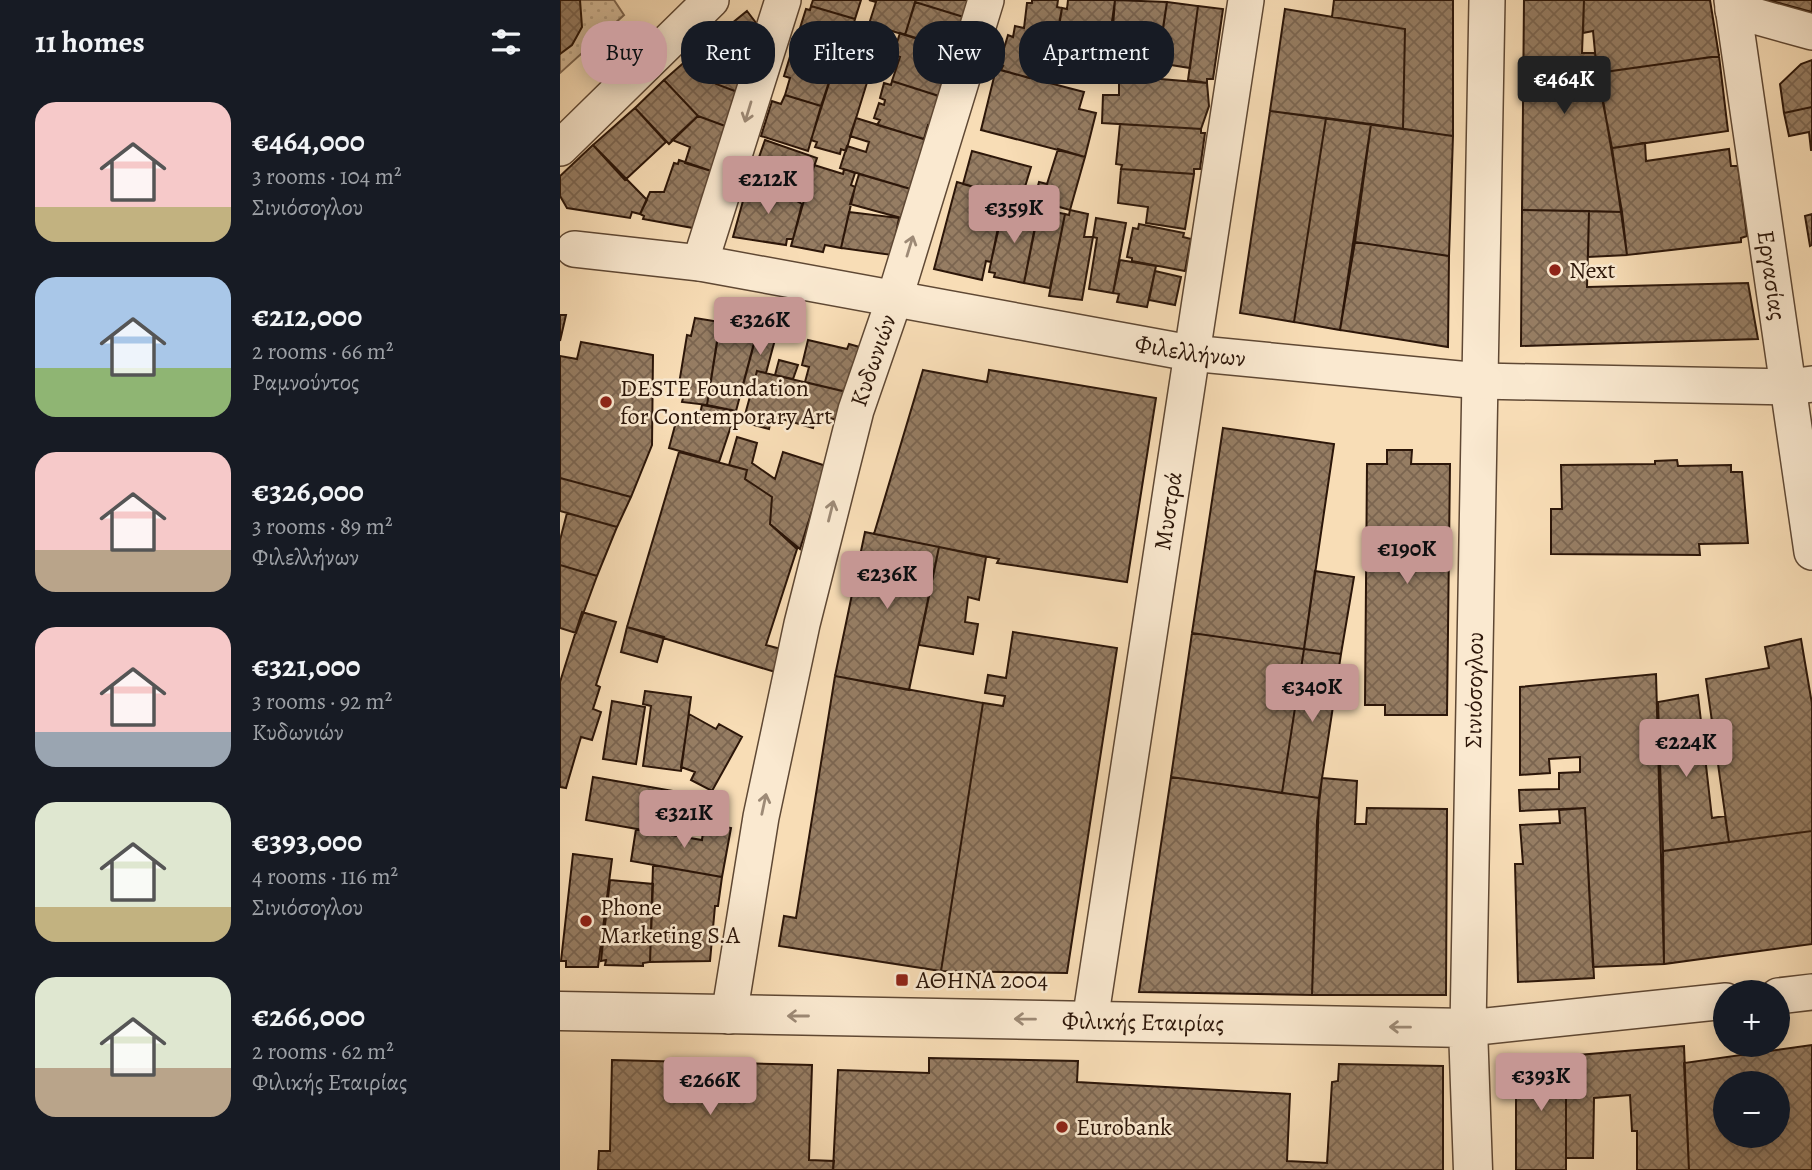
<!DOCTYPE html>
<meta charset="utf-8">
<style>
:root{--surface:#171b24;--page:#20242c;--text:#f1f3f6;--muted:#9ea1a6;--accent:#c59692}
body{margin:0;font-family:Alegreya,serif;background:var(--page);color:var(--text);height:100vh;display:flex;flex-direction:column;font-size:26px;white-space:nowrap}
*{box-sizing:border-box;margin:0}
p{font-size:23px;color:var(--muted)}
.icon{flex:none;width:38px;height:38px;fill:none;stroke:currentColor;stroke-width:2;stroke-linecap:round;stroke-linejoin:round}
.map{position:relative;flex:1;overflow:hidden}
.sheet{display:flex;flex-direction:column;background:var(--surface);width:560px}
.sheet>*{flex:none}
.hud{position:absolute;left:21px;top:21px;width:665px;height:63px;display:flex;gap:14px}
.tools{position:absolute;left:1153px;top:980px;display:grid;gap:14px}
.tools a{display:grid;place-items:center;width:77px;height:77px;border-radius:50%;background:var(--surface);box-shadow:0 4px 18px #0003;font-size:35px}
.price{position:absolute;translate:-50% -60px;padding:0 16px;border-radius:7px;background:var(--accent);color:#111;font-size:23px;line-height:46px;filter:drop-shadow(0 2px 4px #0008)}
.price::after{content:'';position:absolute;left:50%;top:42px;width:21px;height:16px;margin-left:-10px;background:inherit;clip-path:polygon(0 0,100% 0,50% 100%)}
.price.active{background:#222;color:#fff}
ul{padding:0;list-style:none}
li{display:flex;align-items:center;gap:21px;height:175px;padding:0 35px}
li span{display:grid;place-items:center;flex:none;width:196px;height:140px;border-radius:21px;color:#555}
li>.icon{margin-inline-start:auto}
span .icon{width:84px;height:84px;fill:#fffc;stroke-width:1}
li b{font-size:30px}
h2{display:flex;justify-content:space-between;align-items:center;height:84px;padding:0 35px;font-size:30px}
.pill{padding:0 24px;border-radius:28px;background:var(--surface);box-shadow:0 4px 18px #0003;font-size:24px;line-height:63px}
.pill.active{background:var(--accent);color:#111}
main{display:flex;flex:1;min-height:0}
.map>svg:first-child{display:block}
.grass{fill:url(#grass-dots);stroke:#806851;stroke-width:2}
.building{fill:url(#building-cross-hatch);stroke:#2c1609;stroke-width:2;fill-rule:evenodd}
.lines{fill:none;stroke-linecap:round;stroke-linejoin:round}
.minor-casing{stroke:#5f4834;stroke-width:38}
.tertiary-casing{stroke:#5f4834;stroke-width:41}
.minor{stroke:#fae9d0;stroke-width:35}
.tertiary{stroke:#fae9d0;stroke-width:38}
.oneway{stroke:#9d8a76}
.poi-dot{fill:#8f2418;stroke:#fae9d0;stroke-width:2.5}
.labels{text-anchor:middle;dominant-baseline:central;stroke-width:5;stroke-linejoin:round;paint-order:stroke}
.poi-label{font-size:24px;fill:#2c1609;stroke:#fae9d0;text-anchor:start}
.street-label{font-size:24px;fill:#2c1609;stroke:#fae9d0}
</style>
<main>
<section class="sheet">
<h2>11 homes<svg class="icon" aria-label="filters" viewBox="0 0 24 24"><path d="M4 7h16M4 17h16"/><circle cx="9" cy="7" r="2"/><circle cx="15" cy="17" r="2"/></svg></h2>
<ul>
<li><span style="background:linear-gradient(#f6c9c9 75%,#c2b280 0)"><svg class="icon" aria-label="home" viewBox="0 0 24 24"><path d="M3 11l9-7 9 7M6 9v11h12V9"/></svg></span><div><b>€464,000</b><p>3 rooms · 104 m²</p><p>Σινιόσογλου</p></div></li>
<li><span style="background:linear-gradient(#a9c7e8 65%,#8fb573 0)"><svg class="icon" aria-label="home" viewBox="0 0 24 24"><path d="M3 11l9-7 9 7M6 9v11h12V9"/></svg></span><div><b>€212,000</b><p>2 rooms · 66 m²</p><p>Ραμνούντος</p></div></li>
<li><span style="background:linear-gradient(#f6c9c9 70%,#b9a48a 0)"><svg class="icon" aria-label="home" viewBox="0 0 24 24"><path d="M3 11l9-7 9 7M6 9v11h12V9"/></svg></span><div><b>€326,000</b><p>3 rooms · 89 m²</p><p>Φιλελλήνων</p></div></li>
<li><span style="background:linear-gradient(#f6c9c9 75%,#9aa5b1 0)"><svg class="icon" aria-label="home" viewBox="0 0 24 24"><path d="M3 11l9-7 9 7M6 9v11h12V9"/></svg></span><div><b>€321,000</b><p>3 rooms · 92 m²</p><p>Κυδωνιών</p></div></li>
<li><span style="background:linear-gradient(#dfe7d0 75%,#c2b280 0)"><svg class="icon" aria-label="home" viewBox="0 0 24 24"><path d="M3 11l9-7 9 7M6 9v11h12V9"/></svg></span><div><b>€393,000</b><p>4 rooms · 116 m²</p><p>Σινιόσογλου</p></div></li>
<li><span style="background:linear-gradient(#dfe7d0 65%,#b9a48a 0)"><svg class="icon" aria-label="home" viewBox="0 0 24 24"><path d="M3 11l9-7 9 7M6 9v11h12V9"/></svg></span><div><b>€266,000</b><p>2 rooms · 62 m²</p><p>Φιλικής Εταιρίας</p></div></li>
</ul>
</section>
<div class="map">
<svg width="1252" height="1170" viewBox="0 0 1252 1170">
<defs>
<pattern id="grass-dots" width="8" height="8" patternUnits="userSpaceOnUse" patternTransform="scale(1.75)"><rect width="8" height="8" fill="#d5bb99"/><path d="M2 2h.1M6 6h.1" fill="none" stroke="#b7a082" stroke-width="1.8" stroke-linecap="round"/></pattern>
<pattern id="building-cross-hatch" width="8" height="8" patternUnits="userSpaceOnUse" patternTransform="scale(1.75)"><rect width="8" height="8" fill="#967d63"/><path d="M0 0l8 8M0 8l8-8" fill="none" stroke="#7b6550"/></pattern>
</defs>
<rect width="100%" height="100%" fill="#f8ddb6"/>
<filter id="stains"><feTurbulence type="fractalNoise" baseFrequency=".00286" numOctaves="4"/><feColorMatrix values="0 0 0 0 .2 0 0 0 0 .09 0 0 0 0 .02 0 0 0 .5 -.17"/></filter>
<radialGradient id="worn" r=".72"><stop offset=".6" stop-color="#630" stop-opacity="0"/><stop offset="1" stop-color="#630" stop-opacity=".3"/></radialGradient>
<path class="grass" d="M0,0H54L64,15L0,73Z"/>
<path class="building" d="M0,0H20L22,27L12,45L0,54Z
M253,0H301L295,19L251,6Z
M309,0H356L345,35L309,24L316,2Z
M356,0H416L410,19L355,2Z
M472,0H498L497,7L502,8L494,51L475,49L469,78L441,70L443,66L439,65L448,35L453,37L455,26L464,28L467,3H472Z
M508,0H555L546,65L494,57L502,8L507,9Z
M555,0L607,2L599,54L595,53L594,58L551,52Z
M774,0H893V136L843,129L845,29L772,17Z
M964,0H1024L1022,53H1035L1062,212L962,210Z
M1024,0H1150L1159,56L1037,73L1033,31L1023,33Z
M1200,0H1252V12L1208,0Z
M355,2L410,19L401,52L345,35Z
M607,2L638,6L630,68L598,63Z
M251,6L295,19L292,30L296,31L287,61L283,60L281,65L238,52L239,49L234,47L246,9L250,10Z
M638,6L663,9L653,79H647V83L628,80Z
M725,9L845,29L843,129L710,111Z
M187,11L206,36L188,96L156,84L129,58Z
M340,33L401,52L385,98L332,81L340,57L333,55Z
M232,50L275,64L261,106L225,95L230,78L224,76Z
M1159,56L1168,131L1052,148L1037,73Z
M129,58L156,84L188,96L176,130L138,116L104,80Z
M1252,60V107L1224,113L1220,84L1241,64Z
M436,69L524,92L519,109L536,113L525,157L421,130Z
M290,70L309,76L286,151L281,149L280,154L255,147L257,142L251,140L272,74L288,79Z
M565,76L647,83L649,106L641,129L542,123L543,95H559V79L564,80Z
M104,80L138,116L109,144L75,108Z
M332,81L385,98L376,127L368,125L364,139L317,125L320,120L314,118L319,103L324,105L325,100L320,98L324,83L331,85Z
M225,95L261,106L248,151L201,136L212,101L221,104Z
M1252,107V150H1251L1249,132L1229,136L1224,113Z
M75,108L106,142L65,180L33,145Z
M710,111L766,118L734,322L680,313Z
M138,116L176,130L161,174L125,163L130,147L112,140Z
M296,118L373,142L354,190L280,168L287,146L306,152L309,142L290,136Z
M766,118L811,124L780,330L734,322Z
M560,124L641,129V133H645L640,169H634V174L561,169L562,165L556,164Z
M811,124L893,136L889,256L795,242Z
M205,140L257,158L247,186L237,182L233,193L189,186Z
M1085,143L1086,161L1169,149L1171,166H1178L1187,236L1181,238V242L1067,255L1052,148Z
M33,145L87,200L80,214L72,212L70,218L7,208L0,196V176Z
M498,149L525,157L510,210L474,200L479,182L487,184Z
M412,151L471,167L461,200L403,184Z
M119,160L157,173L144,230L83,219L84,216L80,214L90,192H104L114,163L118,164Z
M254,165L283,174L284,169L295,173L291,185L295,187L281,248L265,245L263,252L231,246Z
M561,169L634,174L625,229L586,223L588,207L558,203Z
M299,174L354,190L345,219L290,204Z
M397,182L438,194L431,225L439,227L431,262L426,261L422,280L374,269Z
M192,186L240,195L237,201L242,204L233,239H227L226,245L173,237L186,190L191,192Z
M457,208L478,211L464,283L434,277L435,273L429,272L439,223H442L445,212L456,214Z
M510,210L528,214L524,237H533L522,300L489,296L505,214L509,215Z
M962,210L1029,211L1027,287L1188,283L1198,339L961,346Z
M490,211L505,214L490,288L464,283L477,219L488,221Z
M1029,211L1062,212L1067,255L1028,257Z
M289,212L339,218L332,255L281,248Z
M1252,214V245L1250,246L1245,216Z
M536,218L566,223L553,293L529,289L537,238L533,237Z
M579,224L624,233L623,237L631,239L625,271L572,261V258L567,257L573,228L578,229Z
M795,242L889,256L888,347L780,330Z
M560,260L596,266L587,307L557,302L559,294L553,293Z
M595,271L621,277L615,305L589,300Z
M0,315H6L0,341Z
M135,318L160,322L147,405L122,402L126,386L119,384L127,335L131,336Z
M161,318L199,324L176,411L147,405Z
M198,329L217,332L206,373L197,371L192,391L182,389Z
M248,340L287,349L289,344L303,348L291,393L245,382L249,367L242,365Z
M21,342L93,355L92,445L71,497L0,478V356L17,359Z
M219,360L238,365L233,379L215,375Z
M363,370L427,382L429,370L596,398L567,582L437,563L439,559L314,534Z
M197,371L291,393L281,421L257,415L253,428L212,416L209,429L183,422Z
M142,405L176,411L159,462L109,448L117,418L138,423Z
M663,428L774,444L744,649L632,633Z
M177,437L197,443L192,463L215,479L223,452L266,466L240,549L210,524L212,497L185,479L187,470L169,465Z
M827,450H852L851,464H890L887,715H825V705H805L807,464H827Z
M119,452L187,470L185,479L212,497L210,524L237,549L206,645L232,652L225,675L67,627Z
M1117,460L1118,466L1171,465V472H1182L1188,543L1139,544L1140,555L991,554V509H1002L1001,465L1095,464V461Z
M0,478L71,497L57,527L0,511Z
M7,513L57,527L37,576L0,565V540Z
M305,532L379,547L349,690L275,676Z
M379,547L426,557L419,600L408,597L405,622L418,624L413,654L359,645Z
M0,565L37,576L16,633L0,628Z
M755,571L794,577L781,654L744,649Z
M22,612L56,622L36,685L40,687L33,709L41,712L32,740L21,737L6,788L0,787V682Z
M67,627L104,637L97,662L61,652Z
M453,632L557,648L507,973L381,971L423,703L443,706L445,696L425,693L428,675L446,678Z
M632,633L744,649L722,793L611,777Z
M1241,639L1252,704V831L1169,842L1146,679L1209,668L1205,647Z
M744,649L781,654L759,798L722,793Z
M1096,674L1104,964L1033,967L1025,808L960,811L959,790L999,789V773L1020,772V757L989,759L990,773L960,775V687Z
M275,676L423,703L381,971L219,946L224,916L236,918Z
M85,691L131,697L121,771L83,766L91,706L83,704Z
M1138,695L1152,818L1165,816L1169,842L1103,851L1098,702Z
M52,701L85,707L76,764L43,759Z
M129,714L156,729L159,724L182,737L152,791L131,780L135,772L121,767Z
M33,777L119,792L111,835L26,820Z
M611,777L759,798L752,995L579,992Z
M762,778L797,781L795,824H806L807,808L887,809L886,995H752L757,821Z
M1025,808L1034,978L958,982L955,864H963L960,825L1000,823L999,810Z
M144,823L171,828L162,877L71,861L76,829L142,840Z
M1252,831V944L1104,964L1103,851Z
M13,854L52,859L38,967H6V961H1Z
M93,865L162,877L158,906H155L150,961L90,962Z
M50,880L93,884L90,962L83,963V966L45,965L46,960L41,961Z
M1252,1045V1170H1129L1124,1063ZM1166,1083H1218V1136H1166Z
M1124,1046L1129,1170H1077V1131H1072L1070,1095L1034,1098L1033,1158H1006V1056Z
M956,1056H1006V1170H956Z
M369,1058L518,1061L517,1082L730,1094L727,1161L767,1163L772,1082L778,1081L779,1064L883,1066V1170H273L278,1070L369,1073Z
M52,1060L252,1065L249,1160L274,1161L273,1170H38L39,1151H50Z"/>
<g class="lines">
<defs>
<g id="minor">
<path d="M927,0L908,1028L1166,1001"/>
<path id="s1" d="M1172,0L1252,552"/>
<path d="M1173,10L1252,32"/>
<path d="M0,148L151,0"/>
<path id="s2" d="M14,249L140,263L630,353L920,381L1228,387L1252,384"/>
<path d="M140,263L223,0"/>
<path d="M1218,996L1252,992"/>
<path id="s3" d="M169,1016L201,817L242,624L296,410L335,297L426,0"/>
<path id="s4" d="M530,1021L686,0"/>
</g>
<g id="tertiary">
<path id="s5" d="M0,1011L908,1028L913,1170"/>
</g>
</defs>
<use href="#minor" class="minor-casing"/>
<use href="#tertiary" class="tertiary-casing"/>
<use href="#minor" class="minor"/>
<use href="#tertiary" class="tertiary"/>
</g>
<defs><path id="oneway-shaft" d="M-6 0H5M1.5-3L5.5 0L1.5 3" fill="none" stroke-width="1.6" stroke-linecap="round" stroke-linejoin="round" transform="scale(1.75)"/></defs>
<g class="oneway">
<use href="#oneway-shaft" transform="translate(188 112) rotate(107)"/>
<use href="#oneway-shaft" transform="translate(350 246) rotate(-73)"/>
<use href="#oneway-shaft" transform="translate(271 511) rotate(-76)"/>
<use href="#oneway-shaft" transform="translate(204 804) rotate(-78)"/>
<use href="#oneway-shaft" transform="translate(238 1016) rotate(180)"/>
<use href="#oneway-shaft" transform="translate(465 1019) rotate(-179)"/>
<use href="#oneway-shaft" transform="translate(840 1027) rotate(-179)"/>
</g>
<g class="poi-dot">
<circle cx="995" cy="270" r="7"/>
<circle cx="46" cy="402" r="7"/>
<circle cx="26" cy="921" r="7"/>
<rect x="335" y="973" width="14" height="14" rx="3.5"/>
<circle cx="502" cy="1127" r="7"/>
</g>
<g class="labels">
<g class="poi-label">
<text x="1009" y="270">Next</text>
<text x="60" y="388">DESTE Foundation<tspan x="60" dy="28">for Contemporary Art</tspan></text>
<text x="40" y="907">Phone<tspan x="40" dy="28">Marketing S.A</tspan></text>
<text x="356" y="980">ΑΘΗΝΑ 2004</text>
<text x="516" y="1127">Eurobank</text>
</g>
<g class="street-label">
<text stroke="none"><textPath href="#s1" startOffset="278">Εργασίας</textPath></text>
<text stroke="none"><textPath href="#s2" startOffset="625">Φιλελλήνων</textPath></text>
<text stroke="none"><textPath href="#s3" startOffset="672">Κυδωνιών</textPath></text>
<text stroke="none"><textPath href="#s4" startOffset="516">Μυστρά</textPath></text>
<text transform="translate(914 690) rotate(-89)">Σινιόσογλου</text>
<text stroke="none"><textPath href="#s5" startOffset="583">Φιλικής Εταιρίας</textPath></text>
</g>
</g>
<rect width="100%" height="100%" filter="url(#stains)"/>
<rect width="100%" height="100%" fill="url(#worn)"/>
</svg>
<div class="tools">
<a>+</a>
<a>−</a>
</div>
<b class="price active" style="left:1004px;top:116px">€464K</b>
<b class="price" style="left:208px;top:216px">€212K</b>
<b class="price" style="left:454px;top:245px">€359K</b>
<b class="price" style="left:200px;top:357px">€326K</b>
<b class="price" style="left:847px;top:586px">€190K</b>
<b class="price" style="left:327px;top:611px">€236K</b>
<b class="price" style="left:752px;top:724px">€340K</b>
<b class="price" style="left:1126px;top:779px">€224K</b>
<b class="price" style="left:124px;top:850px">€321K</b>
<b class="price" style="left:981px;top:1113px">€393K</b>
<b class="price" style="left:150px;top:1117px">€266K</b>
<div class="hud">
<a class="pill active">Buy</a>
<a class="pill">Rent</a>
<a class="pill">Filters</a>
<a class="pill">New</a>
<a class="pill">Apartment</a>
</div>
</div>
</main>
